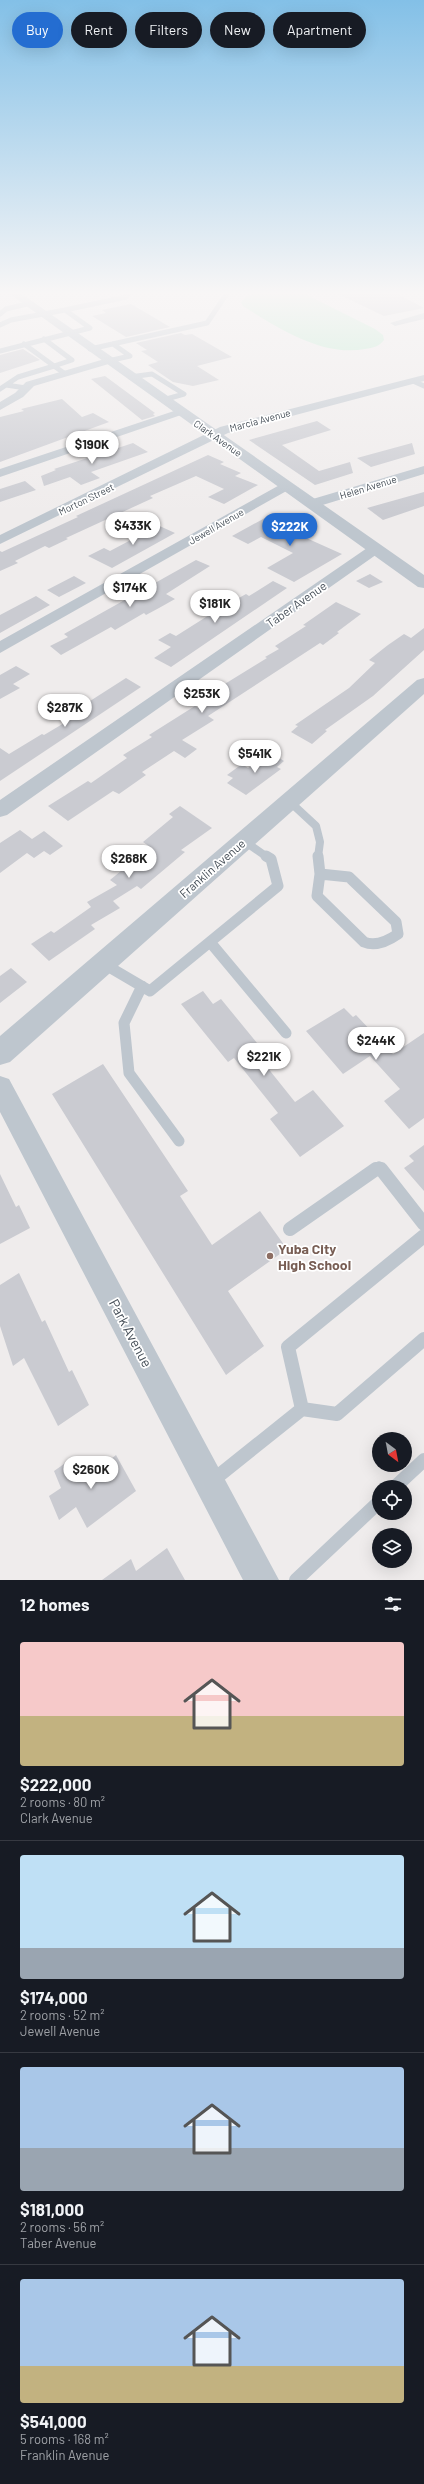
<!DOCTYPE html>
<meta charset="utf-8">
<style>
:root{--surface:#171b24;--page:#20242c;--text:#f1f3f6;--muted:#9ea1a6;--line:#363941;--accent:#246dd1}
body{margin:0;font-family:Barlow,sans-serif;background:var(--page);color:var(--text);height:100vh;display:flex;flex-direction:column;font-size:15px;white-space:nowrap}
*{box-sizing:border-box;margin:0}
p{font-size:13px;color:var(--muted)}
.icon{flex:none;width:22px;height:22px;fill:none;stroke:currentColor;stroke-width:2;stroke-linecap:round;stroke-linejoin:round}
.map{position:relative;height:1580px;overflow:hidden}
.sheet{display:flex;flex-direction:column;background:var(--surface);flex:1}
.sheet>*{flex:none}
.guide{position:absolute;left:12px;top:12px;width:400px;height:36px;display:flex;gap:8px}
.needle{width:26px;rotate:148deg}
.tools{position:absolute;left:372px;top:1432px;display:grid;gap:8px}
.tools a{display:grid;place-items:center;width:40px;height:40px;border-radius:50%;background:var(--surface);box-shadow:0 4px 16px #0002;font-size:20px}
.price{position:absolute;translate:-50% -34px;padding:0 9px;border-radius:14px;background:#fff;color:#222;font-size:13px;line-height:26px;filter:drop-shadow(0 1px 2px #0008)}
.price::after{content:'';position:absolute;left:50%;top:24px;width:12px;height:9px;margin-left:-6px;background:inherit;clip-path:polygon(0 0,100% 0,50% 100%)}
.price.selected{background:var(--accent);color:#fff}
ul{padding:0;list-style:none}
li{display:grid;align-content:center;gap:8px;height:212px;padding:0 20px}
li+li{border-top:1px solid var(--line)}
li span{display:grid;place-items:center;height:124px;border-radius:4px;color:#555}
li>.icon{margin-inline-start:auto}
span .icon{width:72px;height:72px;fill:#fffc;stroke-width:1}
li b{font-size:17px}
h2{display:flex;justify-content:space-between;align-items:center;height:48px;padding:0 20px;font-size:17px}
.chip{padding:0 14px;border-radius:18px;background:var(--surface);box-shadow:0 4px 16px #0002;font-size:14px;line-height:36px}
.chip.selected{background:var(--accent);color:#fff}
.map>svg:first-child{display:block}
.green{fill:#bcebcf}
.building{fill:#cacbd1}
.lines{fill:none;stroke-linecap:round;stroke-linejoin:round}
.service-far3{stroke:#bec6ce;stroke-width:5}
.service-far2{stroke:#bec6ce;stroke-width:8}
.service-far1{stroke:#bec6ce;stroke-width:11}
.service{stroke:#bec6ce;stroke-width:14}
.minor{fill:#bec6ce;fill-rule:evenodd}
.tertiary{fill:#bec6ce;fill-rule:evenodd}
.education-dot{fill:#8d6e63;stroke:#fff;stroke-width:1.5}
.labels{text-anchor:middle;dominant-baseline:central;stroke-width:3.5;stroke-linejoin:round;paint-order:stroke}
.far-street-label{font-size:10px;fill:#464f58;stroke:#fff}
.street-label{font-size:12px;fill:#464f58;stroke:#fff}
.near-education-label{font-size:14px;font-weight:bold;fill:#785e54;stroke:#fff;text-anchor:start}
.near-street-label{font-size:14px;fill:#464f58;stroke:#fff}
</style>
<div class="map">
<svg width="424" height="1580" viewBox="0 0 424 1580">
<rect width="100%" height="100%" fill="#efecec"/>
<path class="green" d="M258,292H296L307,295L375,329L383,335L384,340C380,346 373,348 365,349C323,357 278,328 243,306L241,302L247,296Z"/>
<path class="building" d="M334,292H394L424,308L384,316Z
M131,304L170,327L126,337L92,316L106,313L102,310Z
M181,333L185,335L192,334L232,357L197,366L219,380L193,386L173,382L148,365L158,362L141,351L147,350L136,343Z
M23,349L40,360L0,373V355Z
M105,376L155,413L153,414L155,416L142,420L91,379Z
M62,399L82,417L93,413L109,422L0,462V417L24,411L21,409Z
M317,421L331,430L282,445L319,471L350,462L353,473L315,485L249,440Z
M133,443L148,452L91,472L100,478L81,485L70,477L44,486L41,476L56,470L54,469Z
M412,443L415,454L371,467L357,458Z
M208,455L224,462L220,464L241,473L235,476L258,485L224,504L208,497L224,489L196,476L150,496L153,498L66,538L68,539L49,548L45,546L15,561L18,563L0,571V551L2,552L78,517L76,516Z
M25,481L36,490L0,502V489Z
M424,492V506L383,520L367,508Z
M272,514L297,526L300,524L315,531L304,537L342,554L294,582L267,568L293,553L261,537L248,544L232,536Z
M153,523L175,533L112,568L88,556L104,548L110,551L144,533L139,530Z
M196,560L210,566L166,594L175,599L159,608L146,615L144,613L115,630L111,627L61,655L50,646L68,637L64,634Z
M370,574L383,582L369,588L356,581Z
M74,576L86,583L59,597L47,590Z
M273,581L287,588L171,667L154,658L171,647L158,640L170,633L176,636L214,612L209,609L225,600L230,603L246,594L249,596Z
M36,596L50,605L0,633V615Z
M336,602L361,614L337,632L339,633L323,645L320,643L208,716L214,720L182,740L197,749L185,758L174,751L142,772L146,775L119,794L113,791L68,821L48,806L88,781L91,783L127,758L123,755L152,737L149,735L168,723L195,706L198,708L220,693L215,690L267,658L265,657L279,649L275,646L306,626L303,625Z
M424,628V650L373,696L325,730L327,731L312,744L291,732L298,726L295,725L349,688L375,663L369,660L388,645L404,634L411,638Z
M16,666L30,674L13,684L20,688L0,699V675Z
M126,678L141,687L0,781V748L9,754L42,734L44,735L81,713L76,710Z
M270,752L284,761L277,767L281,769L246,795L227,783L233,778L227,775L242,764L248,768Z
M180,806L212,828L181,850L185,852L141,889L137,886L113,901L120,908L91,925L95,929L49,961L31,944L51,931L54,933L91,907L87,902L117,885L110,880L150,847L143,842L173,817L169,814Z
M20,830L32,839L44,831L63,846L50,855L44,851L34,858L27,853L0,873V843Z
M11,968L27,982L0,1003V976Z
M203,991L213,1004L221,999L257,1043L251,1047L295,1102L313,1090L344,1126L300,1157L270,1119L278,1113L234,1058L228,1062L181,1004Z
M344,1008L353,1017L356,1015L393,1054L424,1033V1118L409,1129L384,1101L400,1089L370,1056L343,1074L306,1031Z
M103,1064L188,1191L180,1196L212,1245L260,1211L287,1249L228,1291L264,1346L226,1375L52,1094Z
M424,1145V1191L404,1168L414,1161L409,1156Z
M0,1174L16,1207L19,1205L30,1228L0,1244Z
M19,1273L42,1322L45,1320L69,1372L72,1370L89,1405L58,1426L24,1358L13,1366L0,1326V1285Z
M116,1455L136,1491L87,1528L76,1507L59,1520L49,1496L61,1488L54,1471L74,1457L84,1480Z
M167,1548L185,1580H102L131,1559L136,1571Z"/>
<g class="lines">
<path class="service-far3" d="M65,310L126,297L131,292
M0,314L6,309L27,304
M0,325L11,320L65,310L90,328L0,351
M24,344L54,366L72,360L44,339
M90,349L207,323L228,292
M108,361L130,356L113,344
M130,377L152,374L184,394L163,400
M413,381L424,386
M6,385L26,388
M0,389L18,377L54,366L64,373"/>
<path class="service-far2" d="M289,801L316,826L320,842L318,857
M244,841L267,857"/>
<path class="service-far1" d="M318,856L320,874
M320,874L349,877L396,922L398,934C388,941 376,947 364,942L317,896Z
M210,942L286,1033
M104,964L150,991L278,886L271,859L266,856
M142,986L124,1023L129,1073L179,1141
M374,1170L379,1167L382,1170"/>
<path class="service" d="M381,1169L424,1224
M290,1229L376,1169
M302,1409L337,1414L424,1339
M212,1481L302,1409L288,1347L424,1236
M395,1487L424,1460
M296,1580L379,1502"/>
<path class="minor" d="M424,313V319L395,326L390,323Z
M108,358L112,359V363L34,386L23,397L0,410V402L15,393L26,382Z
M424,375V381L228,433L0,544V535L220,427Z
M180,409L186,412L184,414L0,477V469Z
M424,466V474L316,507L311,508L304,504L306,501Z
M285,482L291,486L290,489L0,653V641Z
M375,545L382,549L380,552L7,815L0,817V800L370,546Z
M0,1076L9,1079L279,1580H243L0,1112Z"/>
<path class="tertiary" d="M7,292H19L424,575V588L418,587Z
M424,678V694L10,1062L0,1065V1036L417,680Z"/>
</g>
<linearGradient id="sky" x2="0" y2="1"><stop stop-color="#83c0e7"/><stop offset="0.57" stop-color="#f8f6f6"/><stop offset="1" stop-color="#f8f6f6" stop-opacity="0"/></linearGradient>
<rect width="424" height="514" fill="url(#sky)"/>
<circle class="education-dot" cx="270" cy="1256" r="4"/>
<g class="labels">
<g class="far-street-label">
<text transform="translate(260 420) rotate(-15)">Marcia Avenue</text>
<text transform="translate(218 438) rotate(35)">Clark Avenue</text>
<text transform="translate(368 487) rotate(-17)">Helen Avenue</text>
<text transform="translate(86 499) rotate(-26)">Morton Street</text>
<text transform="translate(216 526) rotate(-30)">Jewell Avenue</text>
</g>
<g class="street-label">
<text transform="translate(296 604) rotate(-35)">Taber Avenue</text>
<text transform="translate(212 868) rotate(-41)">Franklin Avenue</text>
</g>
<g class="near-education-label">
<text x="278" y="1248">Yuba City<tspan x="278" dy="16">High School</tspan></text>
</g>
<g class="near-street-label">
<text transform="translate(131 1333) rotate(62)">Park Avenue</text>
</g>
</g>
</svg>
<div class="tools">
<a><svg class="needle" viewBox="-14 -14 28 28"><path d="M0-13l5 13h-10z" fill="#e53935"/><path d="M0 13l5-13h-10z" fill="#9ea1a6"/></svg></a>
<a><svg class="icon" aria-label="locate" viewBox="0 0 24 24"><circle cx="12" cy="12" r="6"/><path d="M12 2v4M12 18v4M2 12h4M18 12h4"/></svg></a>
<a><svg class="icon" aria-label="layers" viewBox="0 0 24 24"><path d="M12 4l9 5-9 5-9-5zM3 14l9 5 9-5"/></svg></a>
</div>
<b class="price" style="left:92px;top:465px">$190K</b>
<b class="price" style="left:133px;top:546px">$433K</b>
<b class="price selected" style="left:290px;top:547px">$222K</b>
<b class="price" style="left:130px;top:608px">$174K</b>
<b class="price" style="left:215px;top:624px">$181K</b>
<b class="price" style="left:202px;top:714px">$253K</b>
<b class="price" style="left:65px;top:728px">$287K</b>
<b class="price" style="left:255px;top:774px">$541K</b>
<b class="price" style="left:129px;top:879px">$268K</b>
<b class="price" style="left:376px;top:1061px">$244K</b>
<b class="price" style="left:264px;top:1077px">$221K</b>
<b class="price" style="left:91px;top:1490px">$260K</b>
<div class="guide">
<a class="chip selected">Buy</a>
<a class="chip">Rent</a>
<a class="chip">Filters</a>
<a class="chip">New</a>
<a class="chip">Apartment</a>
</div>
</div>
<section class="sheet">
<h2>12 homes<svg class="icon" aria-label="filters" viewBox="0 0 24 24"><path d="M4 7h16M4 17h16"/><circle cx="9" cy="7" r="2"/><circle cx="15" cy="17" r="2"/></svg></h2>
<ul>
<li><span style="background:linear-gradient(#f6c9c9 60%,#c2b280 0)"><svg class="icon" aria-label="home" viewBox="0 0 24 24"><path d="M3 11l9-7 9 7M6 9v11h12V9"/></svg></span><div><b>$222,000</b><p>2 rooms · 80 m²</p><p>Clark Avenue</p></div></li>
<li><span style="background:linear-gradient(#bfe0f5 75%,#9aa5b1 0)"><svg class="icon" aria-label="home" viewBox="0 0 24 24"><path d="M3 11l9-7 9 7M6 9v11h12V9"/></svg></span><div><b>$174,000</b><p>2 rooms · 52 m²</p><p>Jewell Avenue</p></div></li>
<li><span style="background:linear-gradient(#a9c7e8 65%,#9aa5b1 0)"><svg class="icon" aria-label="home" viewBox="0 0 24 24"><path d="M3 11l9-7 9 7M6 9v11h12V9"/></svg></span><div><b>$181,000</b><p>2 rooms · 56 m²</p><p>Taber Avenue</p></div></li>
<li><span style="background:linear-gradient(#a9c7e8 70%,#c2b280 0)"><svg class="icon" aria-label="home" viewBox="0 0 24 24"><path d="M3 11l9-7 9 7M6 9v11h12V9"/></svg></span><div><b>$541,000</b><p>5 rooms · 168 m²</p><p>Franklin Avenue</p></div></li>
</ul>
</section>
